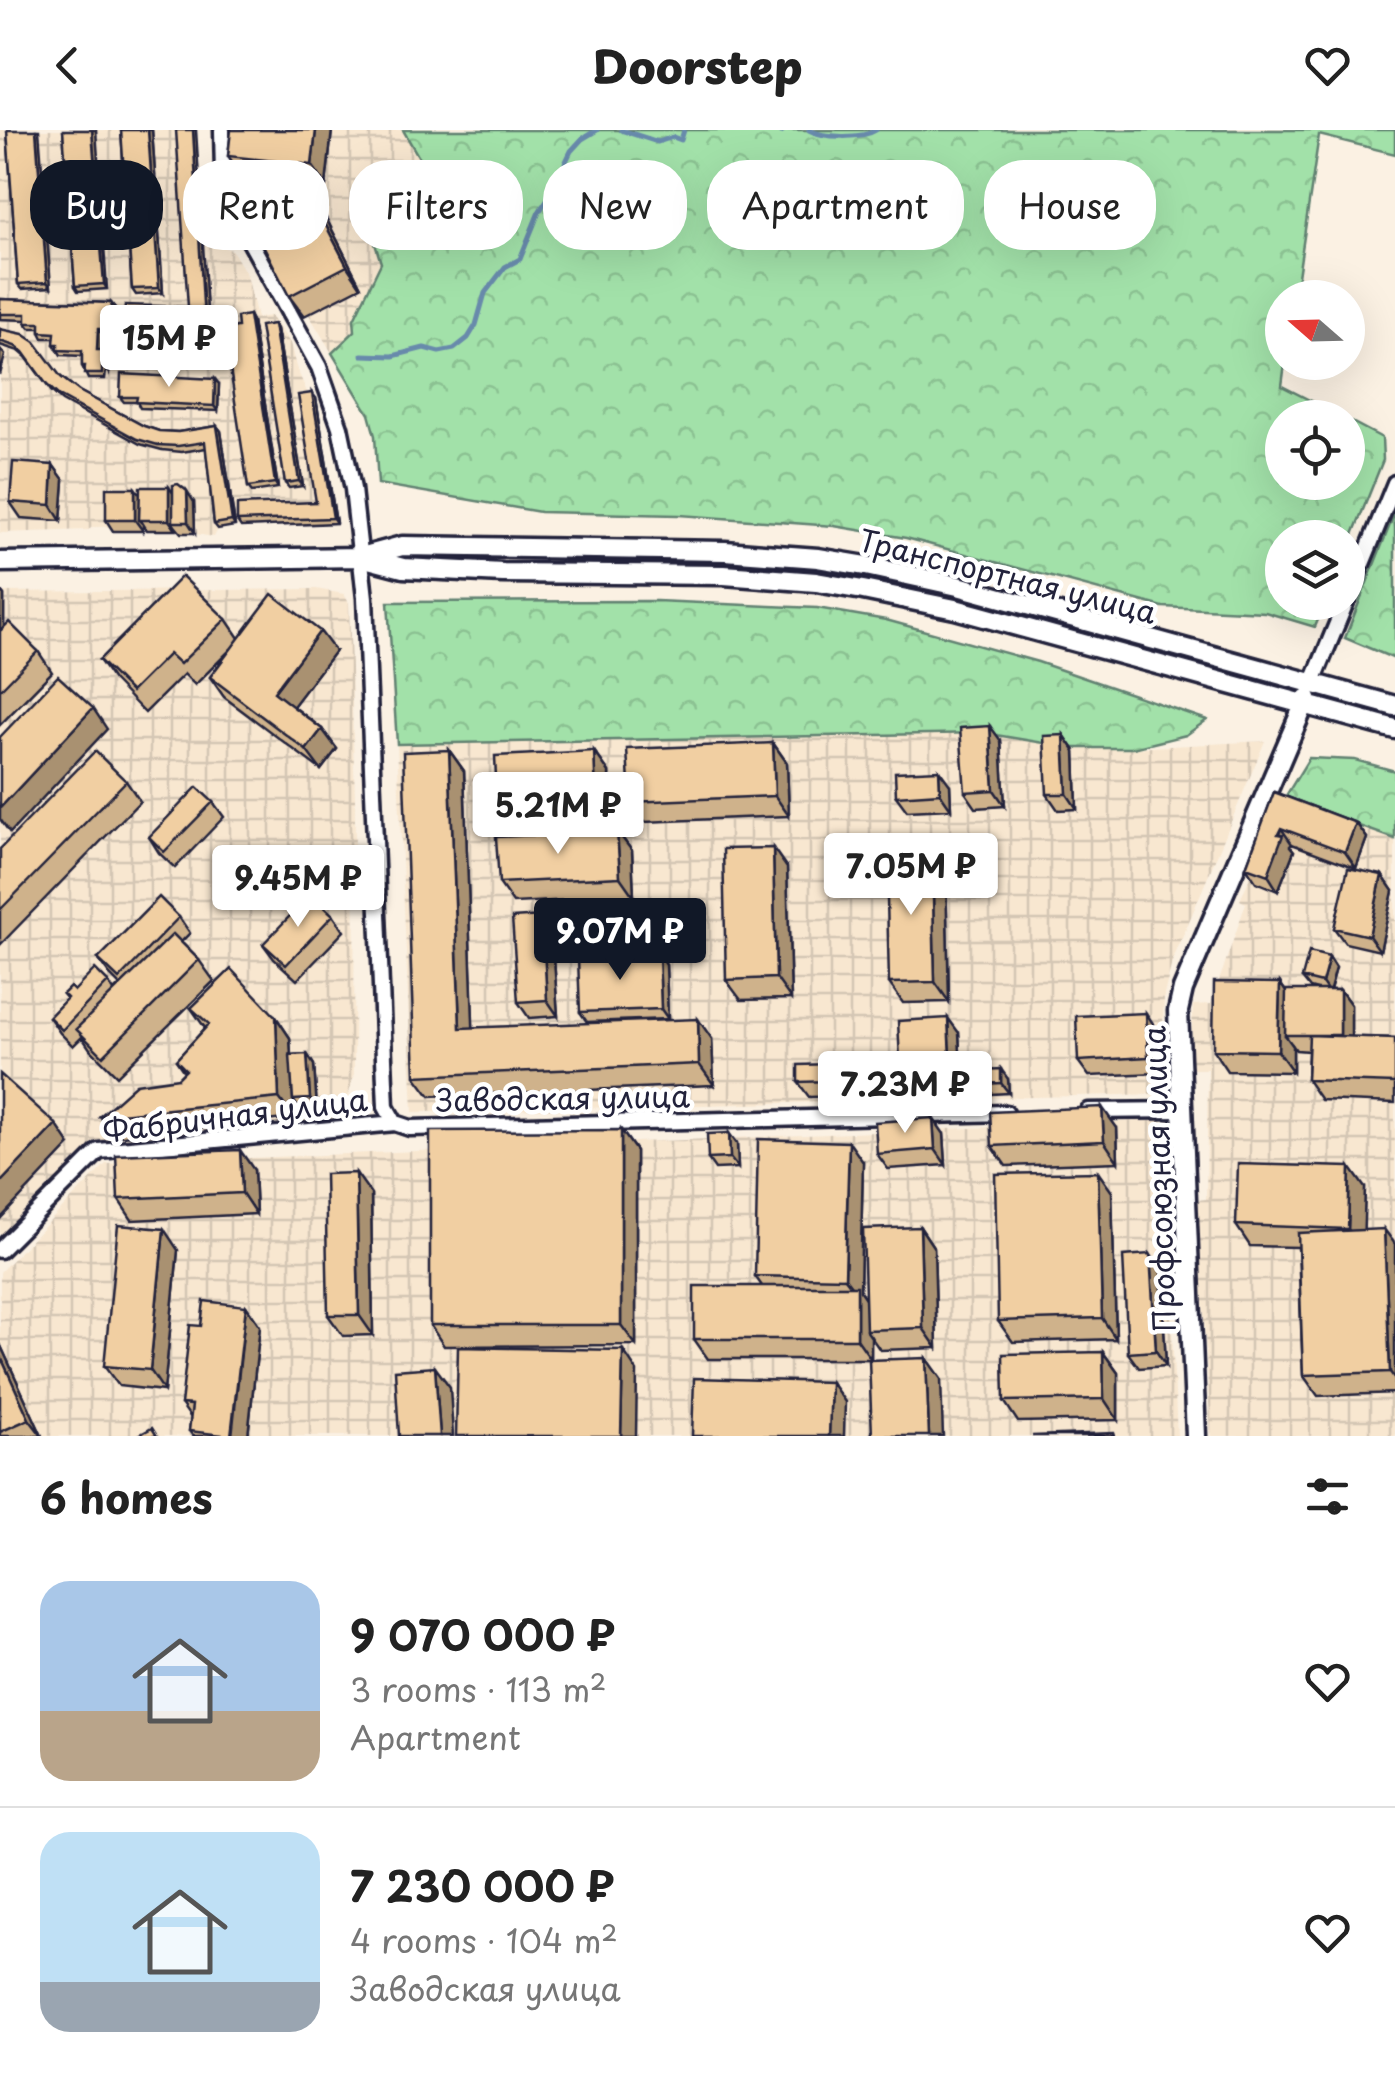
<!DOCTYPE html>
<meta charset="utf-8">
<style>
:root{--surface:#fff;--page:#f2f2f2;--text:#222;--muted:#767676;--line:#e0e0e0;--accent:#111827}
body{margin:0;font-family:"Playpen Sans",sans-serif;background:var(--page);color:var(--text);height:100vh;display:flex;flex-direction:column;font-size:38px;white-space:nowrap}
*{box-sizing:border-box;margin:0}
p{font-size:32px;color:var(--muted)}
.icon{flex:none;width:55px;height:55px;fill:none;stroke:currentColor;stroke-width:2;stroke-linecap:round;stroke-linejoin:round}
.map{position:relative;height:1306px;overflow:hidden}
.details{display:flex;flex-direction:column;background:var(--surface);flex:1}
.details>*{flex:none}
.hud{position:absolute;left:30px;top:30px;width:1335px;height:90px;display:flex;gap:20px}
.needle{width:65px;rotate:290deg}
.tools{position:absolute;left:1265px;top:150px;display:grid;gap:20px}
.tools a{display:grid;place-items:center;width:100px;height:100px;border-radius:50%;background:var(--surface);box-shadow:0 10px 40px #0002;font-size:50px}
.price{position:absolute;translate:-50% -85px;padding:0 22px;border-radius:10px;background:#fff;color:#222;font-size:32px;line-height:65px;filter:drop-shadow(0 2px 5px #0008)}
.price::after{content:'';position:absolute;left:50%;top:60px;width:30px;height:22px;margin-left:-15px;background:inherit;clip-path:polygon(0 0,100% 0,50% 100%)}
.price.on{background:var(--accent);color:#fff}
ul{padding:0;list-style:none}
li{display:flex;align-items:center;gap:30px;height:250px;padding:0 40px}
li+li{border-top:2px solid var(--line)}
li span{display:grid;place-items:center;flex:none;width:280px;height:200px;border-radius:30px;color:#555}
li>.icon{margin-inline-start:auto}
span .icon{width:120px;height:120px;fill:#fffc;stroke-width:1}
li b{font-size:42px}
h2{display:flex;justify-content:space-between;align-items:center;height:120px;padding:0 40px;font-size:42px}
.tag{padding:0 35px;border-radius:40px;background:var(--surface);box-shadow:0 10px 40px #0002;font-size:35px;line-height:90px}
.tag.on{background:var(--accent);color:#fff}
header{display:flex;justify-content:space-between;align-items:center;height:130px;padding:0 40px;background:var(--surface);font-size:45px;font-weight:800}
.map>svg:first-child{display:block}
.industrial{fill:url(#industrial-grid)}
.forest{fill:url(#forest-crowns);stroke:#628272;stroke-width:2.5}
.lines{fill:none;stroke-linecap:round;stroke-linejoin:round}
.stream{stroke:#688aab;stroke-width:5}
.minor-casing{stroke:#22223b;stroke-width:21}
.tertiary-casing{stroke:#22223b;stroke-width:25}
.minor{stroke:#fff;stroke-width:14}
.tertiary{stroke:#fff;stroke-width:18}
.wall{fill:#cfb28b;stroke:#22223b;stroke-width:2.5}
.shaded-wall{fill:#a99171;stroke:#22223b;stroke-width:2.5}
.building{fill:#f1cfa2;stroke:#22223b;stroke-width:2.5}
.labels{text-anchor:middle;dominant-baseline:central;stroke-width:9;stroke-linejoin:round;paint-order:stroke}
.street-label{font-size:30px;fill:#22223b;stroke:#fff}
</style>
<header><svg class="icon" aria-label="back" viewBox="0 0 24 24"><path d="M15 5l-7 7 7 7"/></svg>Doorstep<svg class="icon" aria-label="heart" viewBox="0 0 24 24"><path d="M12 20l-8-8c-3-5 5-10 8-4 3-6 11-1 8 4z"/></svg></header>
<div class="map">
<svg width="1395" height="1306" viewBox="0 0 1395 1306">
<defs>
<pattern id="industrial-grid" width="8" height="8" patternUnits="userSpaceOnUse" patternTransform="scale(2.5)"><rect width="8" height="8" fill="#f8e7d0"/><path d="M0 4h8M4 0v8" fill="none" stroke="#d4c6b4"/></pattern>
<pattern id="forest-crowns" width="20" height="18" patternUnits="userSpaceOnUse" patternTransform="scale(2.5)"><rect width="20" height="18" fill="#a2e1a9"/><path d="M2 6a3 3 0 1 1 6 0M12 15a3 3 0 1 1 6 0" fill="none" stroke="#8bc192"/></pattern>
</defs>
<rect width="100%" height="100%" fill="#fbf1e3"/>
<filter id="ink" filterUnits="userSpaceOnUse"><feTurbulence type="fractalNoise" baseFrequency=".01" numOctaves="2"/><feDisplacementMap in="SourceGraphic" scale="20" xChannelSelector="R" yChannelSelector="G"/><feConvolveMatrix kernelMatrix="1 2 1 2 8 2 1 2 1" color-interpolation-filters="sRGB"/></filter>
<g filter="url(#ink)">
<path class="industrial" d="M0,0H196L201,63L206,64L225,118L232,120L247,145L257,188L271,186L290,213L296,237L310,269L316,268L336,393L235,396L218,399L214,407L183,402L182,396L93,397L88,400L0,403Z
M231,0H403L421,31L362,90L372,104L382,133L355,201L332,223L231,55Z
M316,459L344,464L349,473L355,669L354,945L344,981L324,993L93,1015L0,1108V462Z
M984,603L1074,618H1133L1265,611L1172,832L1164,865L1161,964L413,982L397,614Z
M1284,669L1395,709V1306H1211L1197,1070L1206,1069L1208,939H1190L1193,875L1211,874L1246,773L1240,770Z
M1162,990L1177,1306H0V1142L106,1034Z"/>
<path class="forest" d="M403,0H1395V24L1319,5L1295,167L1282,168V232L1285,233L1282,256L1343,287L1282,288V352H1348V290L1382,308L1383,330L1348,417V408H1282V472L1325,473L1315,497L1265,482L1163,477L906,408L834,396L679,385L540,382L378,354L375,306L369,284L332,223L355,201L354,189L381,133L372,104L362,90L364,70L421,31Z
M1395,382V529L1345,508Z
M656,471L817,478L886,490L1038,532L1207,590L1186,605L1133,618H1074L984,603L397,614L388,472Z
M1309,628L1355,630L1395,641V709L1284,669Z"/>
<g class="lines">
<path class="stream" d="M621,0L658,12L673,7L681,10L684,0
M780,0L781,2L784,0
M809,0C823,8 862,9 876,0
M362,225L393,226L424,218L439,222L454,219L468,208L476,195L485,163L505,137L520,129L539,82L550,65L571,21L582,9L597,0"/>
<defs>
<path id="minor" d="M222,0L223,44L232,79L319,237L340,297L353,359L365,468L386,977L395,993
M1348,468L1395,353
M1312,554L1346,472
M1088,981L1182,980
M0,1120L99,1021L395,993L410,998L1006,983"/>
<path id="tertiary" d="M361,427L403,438L503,443L724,445L816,452L863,460L955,479L1395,599
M0,432L361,427L402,416L725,421L818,428L866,436L958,456L1395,576
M1196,1306L1178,881L1183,859L1307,568"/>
</defs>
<use href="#minor" class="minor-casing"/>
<use href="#tertiary" class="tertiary-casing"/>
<use href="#minor" class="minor"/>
<use href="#tertiary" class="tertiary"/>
</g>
<path class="wall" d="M7,0L51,157L22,159L18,154Z
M63,0L107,159L78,161L75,156Z
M121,0H152L163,163L136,165L132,159Z
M231,0H332L326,55L243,46L228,26Z
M280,54L290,69L293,76L311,67L326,88L361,157L304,186L289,166Z
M0,169L111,173L115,178L114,205L102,204L101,220L110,225L109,242L106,241L105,249H88L82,236V226L61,225L54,214L55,208H43L40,202V198H30L26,193V190L0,189Z
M249,185L252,191L278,358L252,362L248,357L238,197Z
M207,191L214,192L217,197V214L207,213V232L130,230L126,224L127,208L122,202Z
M274,194L277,199L303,356L289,358L285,353Z
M0,199L79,261L144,296L159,301L178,302L217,296L221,301L235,396L218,399L214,394L206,318L182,322L162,320L140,314L62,271L51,261L26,227L19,221L0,215Z
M219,254L218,281L140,278L137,272H124L120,267Z
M316,268L336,393L241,397L237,391L316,372Z
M53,335L64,350L61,391L21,388L10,372Z
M173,363L194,372L195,403H181L176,397V400H147L143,394V401H113L106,390L140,364Z
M0,460L4,465V497L38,521L52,542L0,595Z
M226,489L239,508L335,521L293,576L322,599L337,619L321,640L224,567L210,547L231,519L195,555L184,544L145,583L113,550L99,530Z
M1064,605L1075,621L1077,679L1058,680L1047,664Z
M1001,611L1005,676L976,678L965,662Z
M773,613L787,633L789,686L644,692L630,672Z
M449,620L464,641L473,897L712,909L714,955L430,966L415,946Z
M594,621L609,642L610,686L511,690L497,670Z
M126,651L140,671L0,815V719Z
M950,655L951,679L907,681L896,666Z
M1274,662L1356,693L1367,708L1356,738L1292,714L1290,716L1294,721L1278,761L1256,752L1246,737Z
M213,672L224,687L175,738L159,723L149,707Z
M617,701L632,721L634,767L513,773L499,753Z
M932,723L946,743L949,872L903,873L889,853Z
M787,738L791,869L741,870L726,850Z
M1382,745L1393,761L1380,821L1345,813L1334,798Z
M333,785L344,801L297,850L274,829L263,814Z
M542,786L552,801L558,886L529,888L518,872Z
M179,787L190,803L181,812L199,830L214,851L117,946L90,919L82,907L73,916L60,903L49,887L67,869L63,864L108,852L114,861L120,855L109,844L98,829Z
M659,824L666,835L668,889L587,892L580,882Z
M1329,827L1336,838L1330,860H1340L1351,875V907L1395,908V973L1321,970L1307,950L1308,921L1296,920L1293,916V942L1227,941L1213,920L1280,853L1286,862L1317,860L1310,858L1302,848Z
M191,878L276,887L290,908L291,925L307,924L314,935L317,979L301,981L293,970L292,947L294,988L114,1007L100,986L178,948L184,942L176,930L205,898Z
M1156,898L1159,943L1089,946L1078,931Z
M959,903L961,943L911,946L900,931Z
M866,933L877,948V965L809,967L798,952Z
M1008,949L1009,963L971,965L964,955Z
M1117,998L1118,1032L1006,1036L992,1016Z
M621,1000L636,1021V1215L444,1216L430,1195Z
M944,1004L946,1035L888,1039L877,1024Z
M737,1014L738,1038L715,1039L708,1029Z
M863,1032L860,1161L865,1168L920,1097L934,1118L937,1218L880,1220L871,1207V1229H708L694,1209L762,1156L755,1146Z
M254,1040L256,1084L132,1090L118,1069Z
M1365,1058L1363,1100L1395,1114V1263L1318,1266L1303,1245L1298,1117L1250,1116L1236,1095Z
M1112,1062L1116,1209L1013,1212L998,1191Z
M371,1064L373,1205L343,1206L328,1185Z
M178,1120L164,1261L119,1256L104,1236Z
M1150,1124L1161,1140L1166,1236L1139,1238L1128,1223Z
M246,1176L260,1196L248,1306H193L189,1301L191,1288L181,1274L201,1196Z
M0,1214L42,1306H0Z
M1103,1222L1118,1243V1290L1018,1292L1004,1271Z"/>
<path class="shaded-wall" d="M36,0H39L51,157L47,152Z
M92,0H96L107,159L104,154Z
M148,0H152L163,163L159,158Z
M193,0H196L208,196L204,191Z
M316,0H332L326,55L312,35Z
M280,54L290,69L300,96L289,81Z
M311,67L326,88L361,157L347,136Z
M111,173L115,178L114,205L110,199Z
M249,185L252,191L278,358L275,353Z
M214,192L217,197V214L213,208Z
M274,194L277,199L303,356L299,351Z
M98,199L102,204L101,225L97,220Z
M204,208L207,213V232L203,227Z
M1,220L5,225L0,245V225Z
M106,220L110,225L109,242L106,236Z
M215,249L219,254L218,281L214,276Z
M312,263L316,268L336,393L333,388Z
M217,296L221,301L235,396L232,391Z
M53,335L64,350L61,391L51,375Z
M169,357L176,367L173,392L176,400L169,390Z
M135,358L143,368L139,390L143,394V401L135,390Z
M187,361L194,372L195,403L188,392Z
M0,460L4,465V502L0,497Z
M320,501L335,521L288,583L274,562Z
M93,578L107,599L10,703L0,689V678Z
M990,596L1001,611L1005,676L994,660Z
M322,599L337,619L321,640L306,620Z
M1064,605L1075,621L1077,679L1067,664Z
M773,613L787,633L789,686L775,666Z
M449,620L464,641L474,919L460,898Z
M594,621L609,642L610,686L596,666Z
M939,640L950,655L951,679L940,663Z
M1356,693L1367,708L1356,738L1345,722Z
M1281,698L1292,714L1290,716L1294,721L1278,761L1268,745Z
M617,701L632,721L634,767L620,747Z
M773,718L787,738L791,869L776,848Z
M932,723L946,743L949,872L935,852Z
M1382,745L1393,761L1380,821L1369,806Z
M542,786L552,801L558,886L547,870Z
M659,824L666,835L668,889L661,879Z
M1329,827L1336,838L1329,863L1322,853Z
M1280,853L1294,874L1285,905L1293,916V942L1278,921Z
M1340,860L1351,875V921L1340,905Z
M1146,883L1156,898L1159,943L1148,927Z
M276,887L290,908L294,988L279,968Z
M948,888L959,903L961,943L950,928Z
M698,889L712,909L714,955L699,934Z
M307,924L314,935L317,979L310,969Z
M866,933L877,948V965L866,950Z
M1001,939L1008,949L1009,963L1001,953Z
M1102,977L1117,998L1118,1032L1104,1011Z
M933,988L944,1004L946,1035L935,1019Z
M56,994L70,1015L0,1089V1053Z
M621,1000L636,1021V1215L621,1195Z
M729,1003L737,1014L738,1038L730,1028Z
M849,1012L863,1032L860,1161L871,1177L866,1200L871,1207V1229L857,1209V1164L845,1148Z
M240,1020L254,1040L256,1084L242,1063Z
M1350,1037L1365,1058L1363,1119L1348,1099Z
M1098,1042L1112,1062L1116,1209L1102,1188Z
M356,1043L371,1064L373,1205L359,1185Z
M920,1097L934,1118L937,1218L923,1198Z
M164,1099L178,1120L164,1261L150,1240Z
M1384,1099L1395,1114V1249L1390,1242Z
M1150,1124L1161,1140L1166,1236L1156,1221Z
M246,1176L260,1196L248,1306H232Z
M0,1214L42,1306L29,1289L0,1225Z
M623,1220L637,1241L636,1306H621Z
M1103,1222L1118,1243V1290L1104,1269Z
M926,1228L941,1249L943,1306H929Z
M435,1237L450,1257L453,1306H440Z
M831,1252L845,1272L844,1306H829Z"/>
<path class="building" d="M7,0H36L47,152L18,154Z
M63,0H92L104,154L75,156Z
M121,0H148L159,158L132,159Z
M176,0H193L204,191L214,192L213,208H204L203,227L126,224L127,203L122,202L125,175L188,177Z
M231,0H316L312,35L228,26Z
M233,53L280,54L289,79L255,96Z
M311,67L347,136L289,166L254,97Z
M0,169L111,173L110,199H98L97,220H106V236H102V244H84L85,236H82V221L58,220V214H54L55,203L40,202V193H26V184H0Z
M249,185L275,353L248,357L224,199L238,197L237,187Z
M274,194L299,351L285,353L260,196Z
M0,199L23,204L35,212L61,247L79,261L144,296L159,301L178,302L217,296L232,391L214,394L205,312L178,316L158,315L137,309L59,266L47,255L23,222L15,216L0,211Z
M121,244L215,249L214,276L136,272L137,267H120Z
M312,263L333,388L237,391V375L316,372L298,265Z
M13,332L53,335L51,375L10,372Z
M178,354L187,361L188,392H173V355Z
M140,357H169V390H139Z
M106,358H135V390H106Z
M182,446L226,489L180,534L169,524L131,562L99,530Z
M272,464L320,501L274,562L322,599L306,620L210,547Z
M9,492L38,521L0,560V501Z
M58,546L93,578L0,678V607Z
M990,596L994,660L965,662L960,598Z
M1064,605L1067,664H1047L1044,606Z
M773,613L775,666L630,672L627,619Z
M449,620L460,898L698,889L699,934L415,946L403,622Z
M95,621L126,651L0,780V719Z
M594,621L596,666L497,670L495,626Z
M939,640L940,663L896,666L895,642Z
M197,657L213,672L164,722L149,707Z
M1274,662L1356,693L1345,722L1281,698L1278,704L1283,705L1268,745L1246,737Z
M617,701L620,747L499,753L496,707Z
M773,718L776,848L726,850L723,719Z
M932,723L935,852L889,853L886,724Z
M1348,738L1382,745L1369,806L1334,798Z
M311,764L333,785L286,835L263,814Z
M159,767L179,787L119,849L98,829Z
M542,786L547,870L518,872L512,788Z
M173,804L199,830L103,926L76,899Z
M1309,822L1329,827L1322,853L1302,848Z
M659,824L661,879L580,882L578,828Z
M95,839L108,852L62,900L49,887L67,868L63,864L70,857L74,861Z
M231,839L276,887L279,968L100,986L136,954L178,948L186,940L176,930L209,894L191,878Z
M1214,852L1280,853L1278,921L1213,920Z
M1286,860H1340V905H1285Z
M1146,883L1148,927L1078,931L1076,886Z
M948,888L950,928L900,931L898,891Z
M1309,905L1395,908V953L1307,950Z
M307,924L310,969L293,970L290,925Z
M866,933V950L798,952V935Z
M1001,939V953L964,955L963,941Z
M0,944L56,994L0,1053Z
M1102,977L1104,1011L992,1016L990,982Z
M933,988L935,1019L877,1024L875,992Z
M621,1000V1195H430V1001Z
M729,1003L730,1028L708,1029L707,1004Z
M758,1009L849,1012L845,1148L755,1146Z
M240,1020L242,1063L118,1069L116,1025Z
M1238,1034L1350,1037L1348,1099L1236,1095Z
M1098,1042L1102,1188L998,1191L995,1044Z
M356,1043L359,1185H328L325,1044Z
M118,1095L164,1099L150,1240L104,1236Z
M920,1097L923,1198L866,1200L863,1099Z
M1384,1099L1390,1242L1303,1245L1298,1103Z
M1150,1124L1156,1221L1128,1223L1123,1126Z
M694,1156H857V1209H694Z
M204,1171L246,1176L231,1306L189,1301L192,1275L181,1274L190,1195L201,1196Z
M458,1217L623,1220L621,1306H456Z
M1103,1222L1104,1269L1004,1271L1003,1224Z
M0,1225L29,1289L0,1302Z
M926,1228L929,1306H872L869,1230Z
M435,1237L440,1306H399L395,1240Z
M694,1248L831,1252L829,1306H692Z
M152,1298L157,1306H137Z
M1114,1303L1115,1306H1032Z"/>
</g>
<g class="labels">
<g class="street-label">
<text transform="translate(1008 445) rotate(14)">Транспортная улица</text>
<text transform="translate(563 967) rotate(-1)">Заводская улица</text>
<text transform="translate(235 984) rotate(-7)">Фабричная улица</text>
<text transform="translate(1158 1049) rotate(-92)">Профсоюзная улица</text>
</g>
</g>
</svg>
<div class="tools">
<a><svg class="needle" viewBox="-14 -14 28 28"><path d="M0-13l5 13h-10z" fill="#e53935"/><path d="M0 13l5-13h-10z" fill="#767676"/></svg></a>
<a><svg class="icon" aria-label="locate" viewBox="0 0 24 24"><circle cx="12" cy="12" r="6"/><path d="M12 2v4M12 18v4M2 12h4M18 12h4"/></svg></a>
<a><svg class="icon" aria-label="layers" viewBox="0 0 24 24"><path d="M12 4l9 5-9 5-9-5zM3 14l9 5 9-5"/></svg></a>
</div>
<b class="price" style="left:169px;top:260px">15M ₽</b>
<b class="price" style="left:558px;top:727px">5.21M ₽</b>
<b class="price" style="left:911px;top:788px">7.05M ₽</b>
<b class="price" style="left:298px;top:800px">9.45M ₽</b>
<b class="price on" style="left:620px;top:853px">9.07M ₽</b>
<b class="price" style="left:905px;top:1006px">7.23M ₽</b>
<div class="hud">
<a class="tag on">Buy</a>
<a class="tag">Rent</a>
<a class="tag">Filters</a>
<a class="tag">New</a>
<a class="tag">Apartment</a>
<a class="tag">House</a>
</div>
</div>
<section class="details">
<h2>6 homes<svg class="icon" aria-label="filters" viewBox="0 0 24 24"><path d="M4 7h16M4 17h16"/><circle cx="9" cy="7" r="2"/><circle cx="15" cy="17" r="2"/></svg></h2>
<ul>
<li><span style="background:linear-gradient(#a9c7e8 65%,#b9a48a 0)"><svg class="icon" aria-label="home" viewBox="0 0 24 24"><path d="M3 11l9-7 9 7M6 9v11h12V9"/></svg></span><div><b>9 070 000 ₽</b><p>3 rooms · 113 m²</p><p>Apartment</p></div><svg class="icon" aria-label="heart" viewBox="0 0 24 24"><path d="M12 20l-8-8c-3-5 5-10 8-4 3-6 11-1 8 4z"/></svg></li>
<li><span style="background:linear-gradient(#bfe0f5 75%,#9aa5b1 0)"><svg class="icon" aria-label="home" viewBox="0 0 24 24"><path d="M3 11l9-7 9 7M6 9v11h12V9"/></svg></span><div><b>7 230 000 ₽</b><p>4 rooms · 104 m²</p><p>Заводская улица</p></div><svg class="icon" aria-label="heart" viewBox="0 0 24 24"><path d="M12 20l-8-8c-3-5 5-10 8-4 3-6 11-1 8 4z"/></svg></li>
</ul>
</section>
